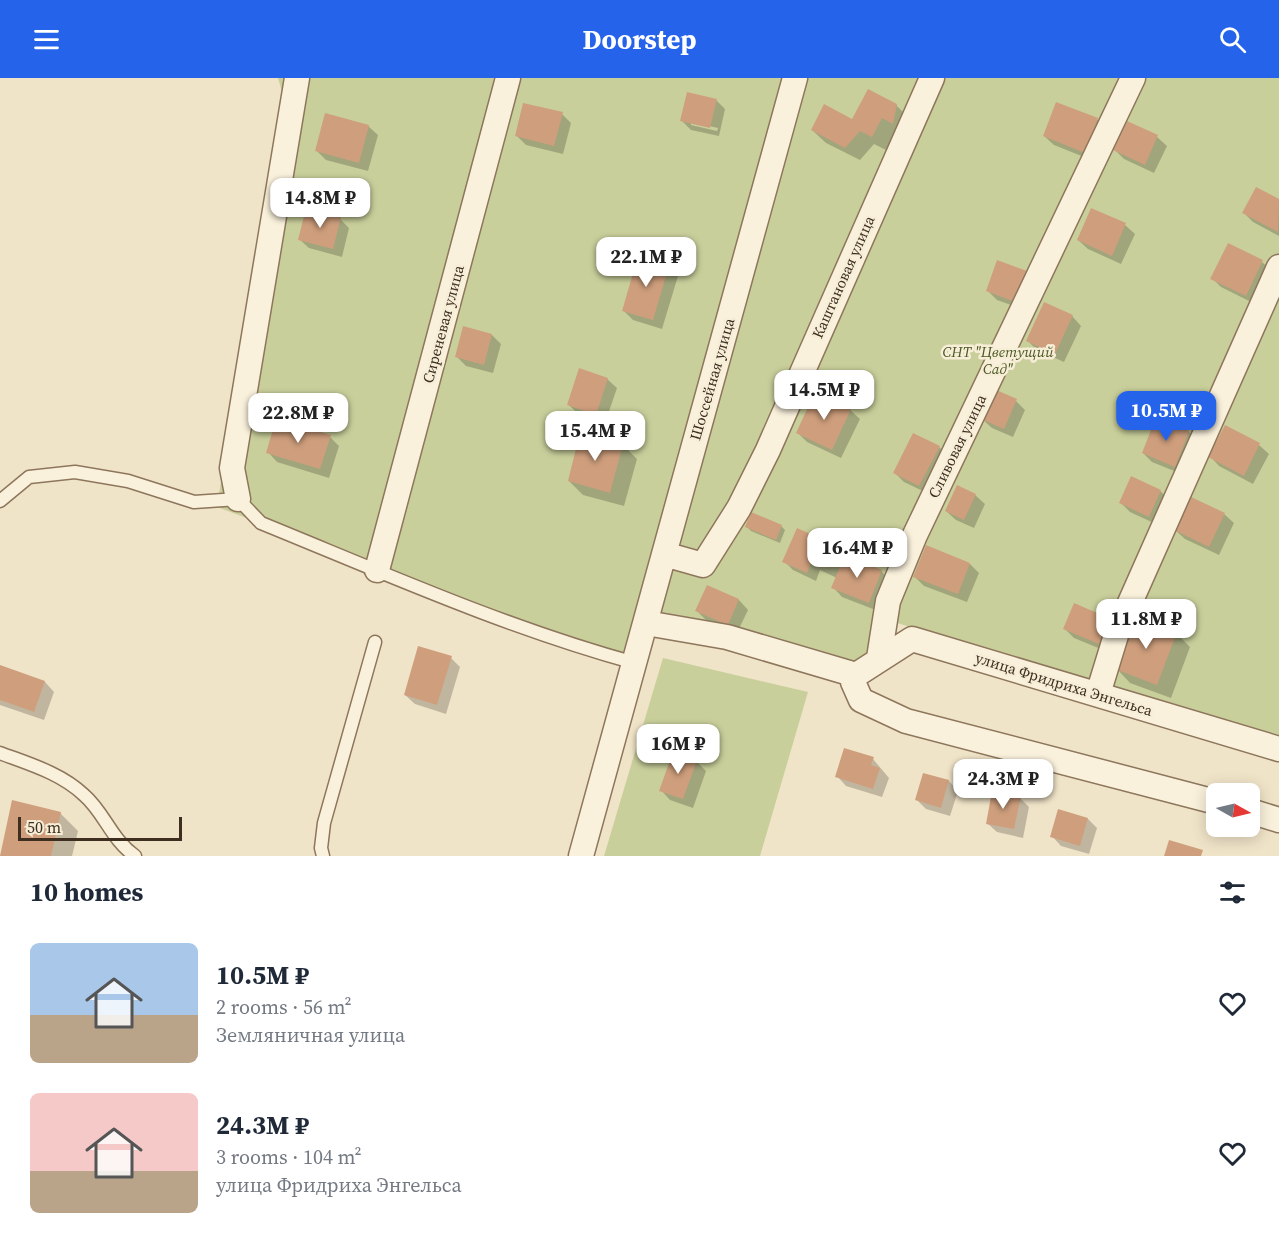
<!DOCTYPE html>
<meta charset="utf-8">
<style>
:root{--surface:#fff;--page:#f6f6f7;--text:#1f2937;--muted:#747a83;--accent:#2563eb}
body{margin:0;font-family:"Source Serif 4",serif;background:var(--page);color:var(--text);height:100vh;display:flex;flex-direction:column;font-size:22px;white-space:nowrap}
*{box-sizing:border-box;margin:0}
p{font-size:20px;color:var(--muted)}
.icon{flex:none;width:33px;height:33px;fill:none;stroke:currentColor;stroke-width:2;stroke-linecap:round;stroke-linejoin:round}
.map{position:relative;height:778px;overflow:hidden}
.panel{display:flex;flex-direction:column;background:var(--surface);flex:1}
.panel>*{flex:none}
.needle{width:39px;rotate:98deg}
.fabs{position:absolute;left:1206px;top:705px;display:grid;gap:12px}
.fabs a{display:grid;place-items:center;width:54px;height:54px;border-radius:9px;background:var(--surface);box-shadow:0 3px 15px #0003;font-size:30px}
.scale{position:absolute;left:18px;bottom:15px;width:164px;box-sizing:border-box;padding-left:6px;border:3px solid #3d2e20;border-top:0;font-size:16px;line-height:21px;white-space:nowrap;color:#3d2e20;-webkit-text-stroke:4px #f7eed8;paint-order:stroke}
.price{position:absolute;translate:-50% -51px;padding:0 14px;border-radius:12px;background:#fff;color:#222;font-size:20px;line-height:39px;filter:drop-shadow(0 2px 3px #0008)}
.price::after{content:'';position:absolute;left:50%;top:36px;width:18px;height:14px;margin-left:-9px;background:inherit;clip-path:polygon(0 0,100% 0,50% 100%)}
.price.active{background:var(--accent);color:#fff}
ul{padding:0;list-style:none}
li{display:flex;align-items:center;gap:18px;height:150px;padding:0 30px}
li span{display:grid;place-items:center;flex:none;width:168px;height:120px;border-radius:9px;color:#555}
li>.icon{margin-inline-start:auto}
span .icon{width:72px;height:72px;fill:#fffc;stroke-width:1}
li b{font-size:26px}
h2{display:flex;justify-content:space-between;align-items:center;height:72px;padding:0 30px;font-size:26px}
header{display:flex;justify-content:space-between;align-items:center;height:78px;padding:0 30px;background:var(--accent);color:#fff;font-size:27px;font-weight:700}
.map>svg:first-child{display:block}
.green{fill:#c9cf9b}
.shadow{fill:#0003;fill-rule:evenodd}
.building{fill:#cf9f7d}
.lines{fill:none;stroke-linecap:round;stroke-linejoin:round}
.lane-casing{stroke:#8d765c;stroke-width:15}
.street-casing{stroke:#8d765c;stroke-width:27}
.lane{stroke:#faf1dc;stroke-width:12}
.street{stroke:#faf1dc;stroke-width:24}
.labels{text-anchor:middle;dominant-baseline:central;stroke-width:5;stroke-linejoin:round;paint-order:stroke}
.street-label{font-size:15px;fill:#3d2e20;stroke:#f7eed8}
.park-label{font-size:15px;font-style:italic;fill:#4d5a26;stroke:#f7eed8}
</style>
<header><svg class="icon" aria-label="menu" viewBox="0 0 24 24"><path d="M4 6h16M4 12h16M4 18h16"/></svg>Doorstep<svg class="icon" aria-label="search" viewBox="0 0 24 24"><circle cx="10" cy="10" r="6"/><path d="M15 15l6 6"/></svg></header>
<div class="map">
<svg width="1279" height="778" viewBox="0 0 1279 778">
<rect width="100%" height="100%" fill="#f0e4c8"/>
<path class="green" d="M278,0H1279V665L891,543L867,594L654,535L637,585L217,429L282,14Z
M663,580L808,614L760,778H604Z"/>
<path class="shadow" d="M716,22L725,31L719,58L691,52L682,43ZM691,44L718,50L717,53L691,47Z
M1057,26L1098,42L1107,51L1094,83L1054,67L1044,58Z
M896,27L910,41L896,53L886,72L874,66L860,82L826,65L812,52L853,43Z
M562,36L571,45L563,76L526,67L517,58Z
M1127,45L1157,59L1167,68L1154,95L1124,81L1115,72Z
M368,48L378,57L368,93L326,82L317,73Z
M1257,111L1279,122V158L1253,144L1244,135Z
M1091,132L1125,147L1135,156L1121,186L1088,171L1078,162Z
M340,141L349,150L342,179L309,170L299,161Z
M1228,167L1262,184L1272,193L1255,226L1221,209L1212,200Z
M639,180L669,189L678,198L662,251L633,242L624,233Z
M1026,194L1035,203L1025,232L997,222L988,213Z
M1072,238L1081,248L1064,284L1037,272L1028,263Z
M492,257L501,266L493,295L466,288L457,279Z
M607,301L617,310L605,345L578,336L569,327Z
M994,313L1016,323L1025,332L1013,359L992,350L982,341Z
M850,332L860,341L841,380L807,364L798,355Z
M1157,341L1189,354L1198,363L1184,397L1152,384L1143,375Z
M1226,349L1259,367L1269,376L1253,406L1219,388L1210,378Z
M330,359L339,368L329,400L277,384L268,374Z
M623,367L637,381L624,428L583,417L569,403Z
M939,369L948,378L929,416L904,404L895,395Z
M958,409L975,417L985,426L974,450L956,442L946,433Z
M1160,413L1170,422L1158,447L1130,434L1121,425Z
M1224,436L1234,445L1219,477L1185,461L1175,452Z
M781,448L785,452L780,465L751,453L747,449Z
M798,452L835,468L845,478L881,493L890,503L878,533L842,519L833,509L837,500L820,492L816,503L793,492L784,483Z
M970,486L979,495L967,524L924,508L915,499Z
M707,509L739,522L748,532L737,555L706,542L697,533Z
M1108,541L1118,550L1108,574L1074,560L1065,551Z
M1176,555L1190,569L1171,620L1130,605L1117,591Z
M451,580L460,589L446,636L415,626L405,617Z
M0,589L45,604L54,614L44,642L0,627Z
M674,676L697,684L706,693L693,730L670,722L661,712Z
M873,681L889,700L882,719L846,708L837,698Z
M949,703L958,713L950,738L926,731L917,722Z
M1020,720L1029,729L1023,760L997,754L987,745Z
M1059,733L1088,741L1097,750L1089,776L1061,768L1052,758Z
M60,735L78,753L72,778H1Z"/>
<path class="building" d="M868,11L897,26L893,46L882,40L872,59L860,53L845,70L811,52L824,26L852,41Z
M687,14L717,21L710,50L680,43Z
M1056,24L1098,40L1085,75L1043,58Z
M523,25L563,34L554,68L515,58Z
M325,35L369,47L359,85L315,73Z
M1127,43L1158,57L1145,87L1113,72Z
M1256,109L1279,121L1278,154L1242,135Z
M306,130L341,139L333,171L298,162Z
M1091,130L1126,145L1112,178L1077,162Z
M1228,165L1263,182L1246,218L1210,201Z
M638,178L669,187L653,242L622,233Z
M997,182L1027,193L1015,224L986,213Z
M1044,224L1073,237L1055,276L1026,263Z
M463,248L492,256L484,287L455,279Z
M579,290L608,300L596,337L567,327Z
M994,311L1017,321L1004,351L981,341Z
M815,314L851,331L832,372L796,355Z
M1156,339L1189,353L1175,389L1142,375Z
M276,341L331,357L320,391L266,375Z
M1225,347L1260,365L1244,398L1208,379Z
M580,354L623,366L610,415L568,403Z
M913,355L940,368L919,408L893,395Z
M1131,398L1161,412L1149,439L1119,425Z
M957,407L976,416L964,442L945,433Z
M1189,418L1225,435L1209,469L1174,452Z
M751,434L782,447L776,462L745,449Z
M797,450L835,467L825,490L811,484L807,495L782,484Z
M926,467L970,485L958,516L913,499Z
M845,477L882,492L869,525L831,510Z
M707,507L739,521L728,547L695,533Z
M1074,525L1109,540L1099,566L1063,551Z
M1134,538L1177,554L1157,607L1115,591Z
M418,568L452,578L437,627L404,617Z
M0,587L45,603L34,634L0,622Z
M844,670L874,679L871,687L880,690L873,711L835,699Z
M673,674L697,682L683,721L659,713Z
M923,695L949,702L941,730L915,722Z
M992,713L1021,718L1014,751L986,746Z
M12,722L61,734L51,778H0Z
M1058,731L1088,740L1080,768L1050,759Z
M1169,762L1203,772L1201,778H1164Z"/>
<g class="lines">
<defs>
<path id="lane" d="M0,423L29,399L75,394L128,403L194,424L238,421L261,445C384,495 507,550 635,585
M0,675C29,686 61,695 84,717C104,734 111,761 135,778
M323,778L321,770L324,745L375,564"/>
<path id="street" d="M238,421L232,390L297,0
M664,476L703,487L739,430L768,372L932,0
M377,492L508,0
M646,545L727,559L856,597L912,561L1279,671
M879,580L888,523L915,457L1133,0
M856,597L853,604L861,622L906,643L1216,724
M1098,616L1117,554L1279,189
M1250,733L1279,742
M581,778L795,0"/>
</defs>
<use href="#lane" class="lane-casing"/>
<use href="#street" class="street-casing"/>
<use href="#lane" class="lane"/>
<use href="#street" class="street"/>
</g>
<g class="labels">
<g class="street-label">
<text transform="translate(843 199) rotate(-66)">Каштановая улица</text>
<text transform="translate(443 246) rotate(-75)">Сиреневая улица</text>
<text transform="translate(712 301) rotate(-74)">Шоссейная улица</text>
<text transform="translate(957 368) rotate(-64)">Сливовая улица</text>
<text transform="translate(1064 606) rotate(17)">улица Фридриха Энгельса</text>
</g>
<g class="park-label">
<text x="998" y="273">СНТ "Цветущий<tspan x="998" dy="17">Сад"</tspan></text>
</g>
</g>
</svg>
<div class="fabs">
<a><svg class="needle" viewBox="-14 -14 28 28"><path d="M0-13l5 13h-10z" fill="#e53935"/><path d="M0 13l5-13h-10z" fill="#747a83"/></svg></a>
</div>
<div class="scale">50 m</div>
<b class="price" style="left:320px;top:151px">14.8M ₽</b>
<b class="price" style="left:646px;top:210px">22.1M ₽</b>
<b class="price" style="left:824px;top:343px">14.5M ₽</b>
<b class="price active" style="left:1166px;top:364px">10.5M ₽</b>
<b class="price" style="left:298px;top:366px">22.8M ₽</b>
<b class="price" style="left:595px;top:384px">15.4M ₽</b>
<b class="price" style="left:857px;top:501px">16.4M ₽</b>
<b class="price" style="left:1146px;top:572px">11.8M ₽</b>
<b class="price" style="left:678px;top:697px">16M ₽</b>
<b class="price" style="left:1003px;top:732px">24.3M ₽</b>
</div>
<section class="panel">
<h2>10 homes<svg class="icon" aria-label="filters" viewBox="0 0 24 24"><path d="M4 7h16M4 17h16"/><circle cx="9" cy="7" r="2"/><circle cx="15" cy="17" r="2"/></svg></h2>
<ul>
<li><span style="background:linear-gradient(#a9c7e8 60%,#b9a48a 0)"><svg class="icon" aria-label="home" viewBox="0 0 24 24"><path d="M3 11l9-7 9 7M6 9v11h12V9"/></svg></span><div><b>10.5M ₽</b><p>2 rooms · 56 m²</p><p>Земляничная улица</p></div><svg class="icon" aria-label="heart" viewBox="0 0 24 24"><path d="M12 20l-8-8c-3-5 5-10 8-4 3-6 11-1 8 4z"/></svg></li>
<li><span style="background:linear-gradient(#f6c9c9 65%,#b9a48a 0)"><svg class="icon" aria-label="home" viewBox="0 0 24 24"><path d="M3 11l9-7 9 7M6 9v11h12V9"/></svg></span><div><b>24.3M ₽</b><p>3 rooms · 104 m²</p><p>улица Фридриха Энгельса</p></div><svg class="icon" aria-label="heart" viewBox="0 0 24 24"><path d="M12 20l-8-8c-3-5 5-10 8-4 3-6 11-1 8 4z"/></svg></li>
</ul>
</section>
